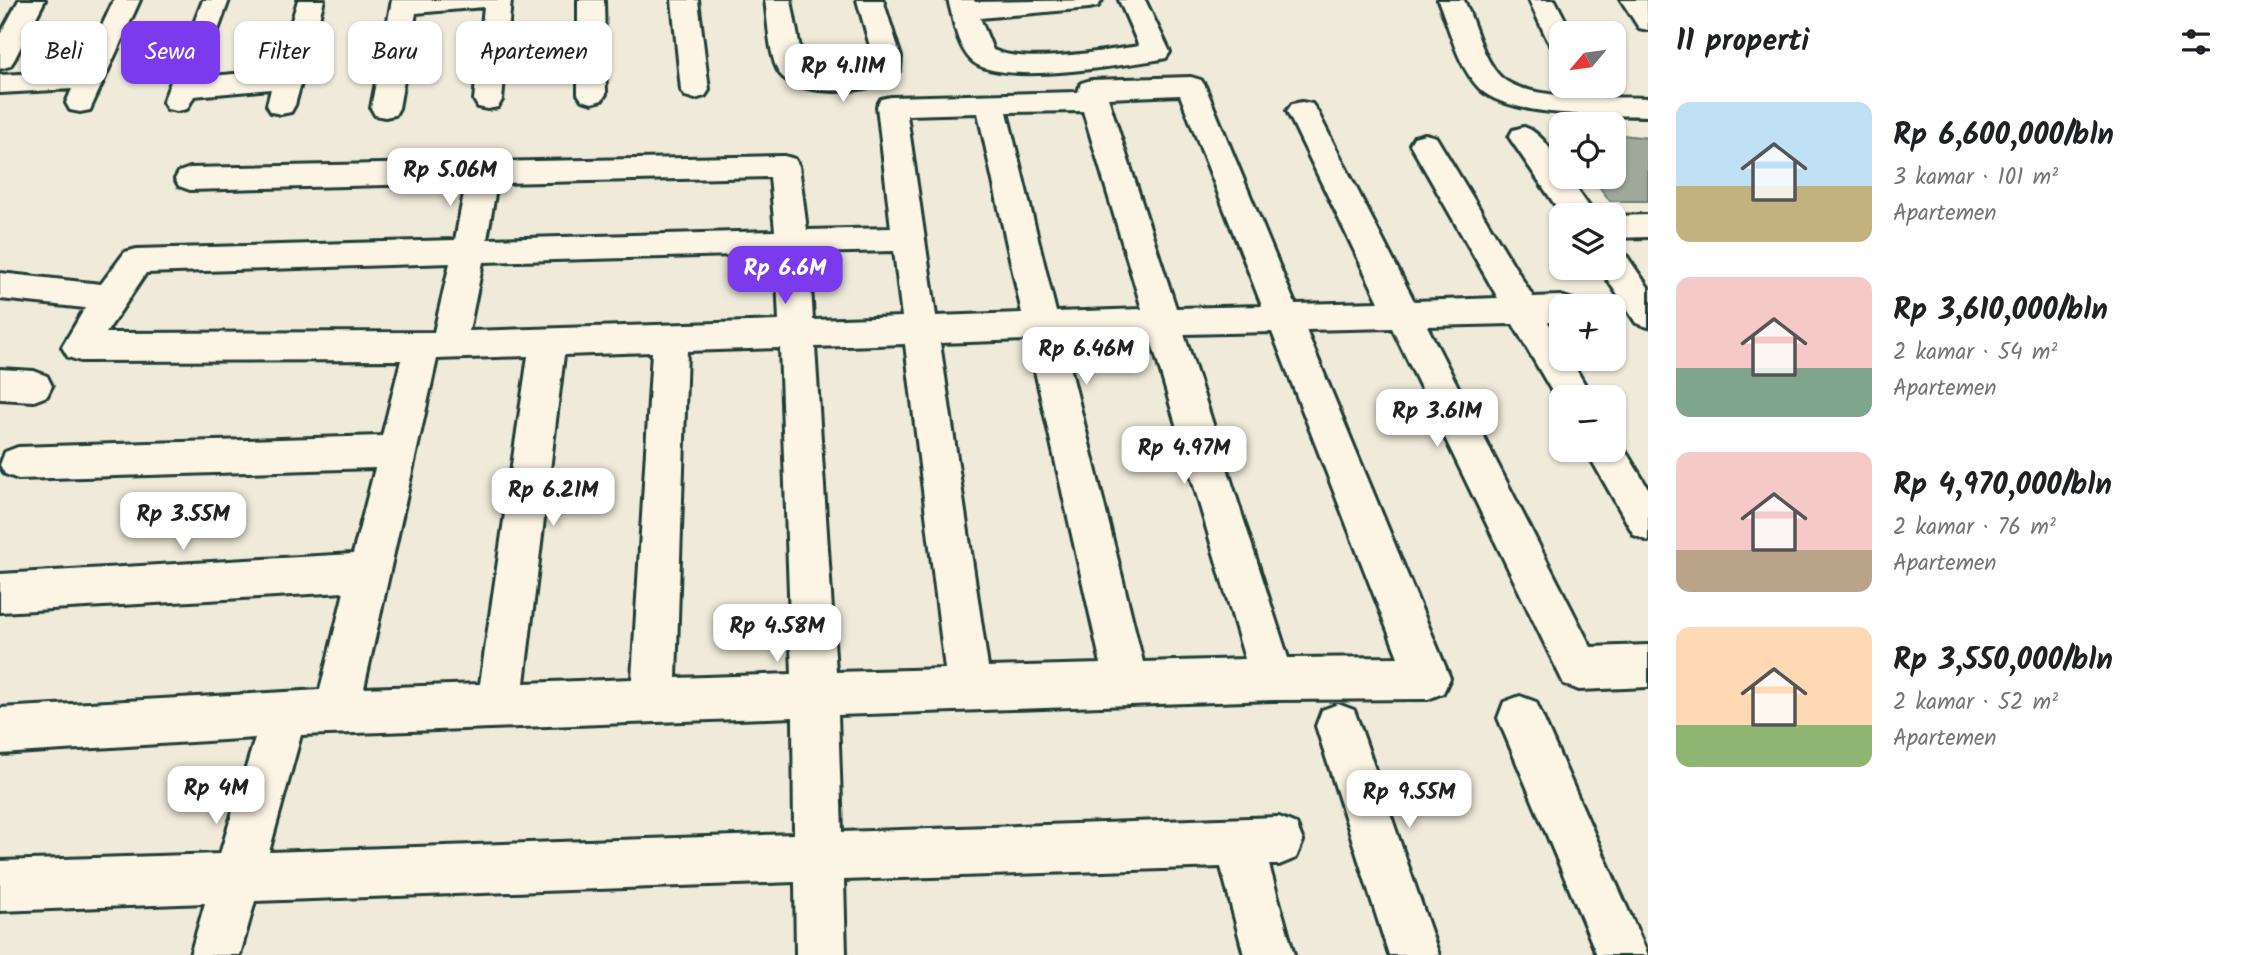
<!DOCTYPE html>
<html lang="id">
<meta charset="utf-8">
<style>
:root{--surface:#fff;--page:#f6f6f6;--text:#202124;--muted:#757577;--accent:#7c3aed}
body{margin:0;font-family:Kalam,sans-serif;background:var(--page);color:var(--text);height:100vh;display:flex;flex-direction:column;font-size:26px;white-space:nowrap}
*{box-sizing:border-box;margin:0}
p{font-size:23px;color:var(--muted)}
.icon{flex:none;width:38px;height:38px;fill:none;stroke:currentColor;stroke-width:2;stroke-linecap:round;stroke-linejoin:round}
.map{position:relative;flex:1;overflow:hidden}
.sheet{display:flex;flex-direction:column;background:var(--surface);width:595px}
.sheet>*{flex:none}
.top-card{position:absolute;left:21px;top:21px;width:665px;height:63px;display:flex;gap:14px}
.needle{width:46px;rotate:241deg}
.tools{position:absolute;left:1549px;top:21px;display:grid;gap:14px}
.tools a{display:grid;place-items:center;width:77px;height:77px;border-radius:14px;background:var(--surface);box-shadow:0 2px 5px #0004;font-size:35px}
.price{position:absolute;translate:-50% -60px;padding:0 16px;border-radius:14px;background:#fff;color:#222;font-size:23px;line-height:46px;filter:drop-shadow(0 2px 4px #0008)}
.price::after{content:'';position:absolute;left:50%;top:42px;width:21px;height:16px;margin-left:-10px;background:inherit;clip-path:polygon(0 0,100% 0,50% 100%)}
.price.current{background:var(--accent);color:#fff}
ul{padding:0;list-style:none}
li{display:flex;align-items:center;gap:21px;height:175px;padding:0 28px}
li span{display:grid;place-items:center;flex:none;width:196px;height:140px;border-radius:14px;color:#555}
li>.icon{margin-inline-start:auto}
span .icon{width:84px;height:84px;fill:#fffc;stroke-width:1}
li b{font-size:30px}
h2{display:flex;justify-content:space-between;align-items:center;height:84px;padding:0 28px;font-size:30px}
.tag{padding:0 24px;border-radius:14px;background:var(--surface);box-shadow:0 2px 5px #0004;font-size:24px;line-height:63px}
.tag.current{background:var(--accent);color:#fff}
main{display:flex;flex:1;min-height:0}
.map>svg:first-child{display:block}
.water{fill:#9fa89a;stroke:#6c7d71;stroke-width:2}
.lines{fill:none;stroke-linecap:round;stroke-linejoin:round}
.minor-casing{stroke:#1f3d34;stroke-width:6}
.minor{fill:#fcf5e5;fill-rule:evenodd}
</style>
<main>
<div class="map">
<svg width="1648" height="955" viewBox="0 0 1648 955">
<rect width="100%" height="100%" fill="#efeada"/>
<filter id="ink" filterUnits="userSpaceOnUse"><feTurbulence type="fractalNoise" baseFrequency=".0143" numOctaves="2"/><feDisplacementMap in="SourceGraphic" scale="14" xChannelSelector="R" yChannelSelector="G"/><feConvolveMatrix kernelMatrix="1 2 1 2 8 2 1 2 1" color-interpolation-filters="sRGB"/></filter>
<g filter="url(#ink)">
<path class="water" d="M1614,134L1648,138V201H1610L1592,177H1614Z"/>
<g class="lines">
<defs>
<path id="minor" d="M19,0H45L14,60L10,66L0,69V35Z
M114,0H140L90,110L80,112L70,110L66,103L72,89L0,93V75L81,71Z
M203,0H229L201,77L277,70L298,0H324L295,105L291,112L281,114L271,112L267,105L271,89L194,96L187,109L177,111L167,109L163,102Z
M392,0H511L502,100L498,107L488,109L478,107L474,100L484,7L416,13L399,108L395,115L385,117L375,115L371,108Z
M578,0H604L606,94L602,100L592,103L582,100L578,94Z
M672,0H698L709,90L705,96L695,99L685,96L681,90Z
M765,0H791L803,65C818,80 854,72 872,66L873,57L857,0H883L901,57L900,70C884,95 799,99 780,74C769,59 768,19 765,0Z
M948,0H974L975,2L1102,0L1098,6L1089,8L980,18L993,50C1026,65 1103,51 1139,46L1119,0H1145L1170,52L1166,58L1156,60C1120,65 997,87 971,60C956,44 954,20 948,0Z
M1438,0H1464C1475,24 1481,53 1497,73C1520,103 1612,96 1648,98V116C1608,115 1507,118 1479,88C1457,65 1450,29 1438,0Z
M1529,0H1555L1572,33H1561V47L1551,45L1547,39Z
M1621,0H1647L1648,30L1639,28Z
M1191,77L1201,80L1205,86L1295,304L1379,302L1287,111L1292,104L1302,102L1312,104L1317,111L1414,301L1498,298L1410,144L1414,137L1425,134L1436,137L1533,297L1561,296L1573,300L1577,306H1561V322H1548L1561,344V359H1570L1592,397H1561V407L1513,324L1427,326L1591,647L1648,645V687L1579,690L1564,684L1392,328L1306,330L1450,678L1443,693L1428,699L1273,700L838,715L842,832L1279,817L1296,824L1303,841L1296,858L1279,865H1269L1294,955H1244L1221,867L844,880L846,955H796L795,882L255,901L240,955H190L205,903L0,911V861L220,854L255,738L0,754V708L320,690L344,592L0,612V574L353,554L375,468L18,479L5,474L0,465L5,452L18,447L382,436L401,360L80,361L68,357L62,347L85,308L0,299V273L101,284L125,252L137,249L455,240L466,183L190,190L179,186L175,179L179,172L190,168L784,156L795,159L799,166L807,230L891,228L877,106L881,99L891,97L1078,92L1081,83L1091,80ZM1180,95L1262,306L1176,308L1108,98ZM1083,111L1142,309L1056,312L1007,112ZM978,113L1022,313L936,316L907,115ZM770,177L775,231L487,239L497,183ZM894,251L902,317L813,320L809,253ZM776,254L779,321L469,331L483,262ZM450,263L434,332L106,333L146,273ZM1272,332L1398,657L1288,658L1184,334ZM1150,336L1245,659L1143,662L1063,338ZM1028,340L1101,664L988,667L940,343ZM905,344L945,669L836,672L815,347ZM780,348L792,674L676,678L687,351ZM652,352L632,679L524,683L564,355ZM528,356L480,684L364,688L437,359ZM793,717L794,834L269,852L301,735Z
M1524,127C1541,132 1561,159 1561,177H1568L1595,215H1562L1509,137L1513,130Z
M1648,215V237L1614,238V216Z
M1614,252L1626,255L1648,287V327L1636,323L1600,268H1614Z
M0,369L34,371L47,376L52,386L47,396L34,401L0,399Z
M1614,437L1618,439L1648,488V541L1634,535L1586,450H1614Z
M1520,696L1536,702L1648,955H1597L1498,718L1504,702Z
M1338,704L1354,710L1360,726L1439,955H1389L1316,726L1322,710Z"/>
</defs>
<use href="#minor" class="minor-casing"/>
<use href="#minor" class="minor"/>
</g>
</g>
</svg>
<div class="tools">
<a><svg class="needle" viewBox="-14 -14 28 28"><path d="M0-13l5 13h-10z" fill="#e53935"/><path d="M0 13l5-13h-10z" fill="#757577"/></svg></a>
<a><svg class="icon" aria-label="locate" viewBox="0 0 24 24"><circle cx="12" cy="12" r="6"/><path d="M12 2v4M12 18v4M2 12h4M18 12h4"/></svg></a>
<a><svg class="icon" aria-label="layers" viewBox="0 0 24 24"><path d="M12 4l9 5-9 5-9-5zM3 14l9 5 9-5"/></svg></a>
<a>+</a>
<a>−</a>
</div>
<b class="price" style="left:843px;top:104px">Rp 4.11M</b>
<b class="price" style="left:450px;top:208px">Rp 5.06M</b>
<b class="price current" style="left:785px;top:306px">Rp 6.6M</b>
<b class="price" style="left:1086px;top:387px">Rp 6.46M</b>
<b class="price" style="left:1437px;top:449px">Rp 3.61M</b>
<b class="price" style="left:1184px;top:486px">Rp 4.97M</b>
<b class="price" style="left:553px;top:528px">Rp 6.21M</b>
<b class="price" style="left:183px;top:552px">Rp 3.55M</b>
<b class="price" style="left:777px;top:664px">Rp 4.58M</b>
<b class="price" style="left:216px;top:826px">Rp 4M</b>
<b class="price" style="left:1409px;top:830px">Rp 9.55M</b>
<div class="top-card">
<a class="tag">Beli</a>
<a class="tag current">Sewa</a>
<a class="tag">Filter</a>
<a class="tag">Baru</a>
<a class="tag">Apartemen</a>
</div>
</div>
<section class="sheet">
<h2>11 properti<svg class="icon" aria-label="filters" viewBox="0 0 24 24"><path d="M4 7h16M4 17h16"/><circle cx="9" cy="7" r="2"/><circle cx="15" cy="17" r="2"/></svg></h2>
<ul>
<li><span style="background:linear-gradient(#bfe0f5 60%,#c2b280 0)"><svg class="icon" aria-label="home" viewBox="0 0 24 24"><path d="M3 11l9-7 9 7M6 9v11h12V9"/></svg></span><div><b>Rp 6,600,000/bln</b><p>3 kamar · 101 m²</p><p>Apartemen</p></div></li>
<li><span style="background:linear-gradient(#f6c9c9 65%,#7fa58c 0)"><svg class="icon" aria-label="home" viewBox="0 0 24 24"><path d="M3 11l9-7 9 7M6 9v11h12V9"/></svg></span><div><b>Rp 3,610,000/bln</b><p>2 kamar · 54 m²</p><p>Apartemen</p></div></li>
<li><span style="background:linear-gradient(#f6c9c9 70%,#b9a48a 0)"><svg class="icon" aria-label="home" viewBox="0 0 24 24"><path d="M3 11l9-7 9 7M6 9v11h12V9"/></svg></span><div><b>Rp 4,970,000/bln</b><p>2 kamar · 76 m²</p><p>Apartemen</p></div></li>
<li><span style="background:linear-gradient(#ffd9b3 70%,#8fb573 0)"><svg class="icon" aria-label="home" viewBox="0 0 24 24"><path d="M3 11l9-7 9 7M6 9v11h12V9"/></svg></span><div><b>Rp 3,550,000/bln</b><p>2 kamar · 52 m²</p><p>Apartemen</p></div></li>
</ul>
</section>
</main>
